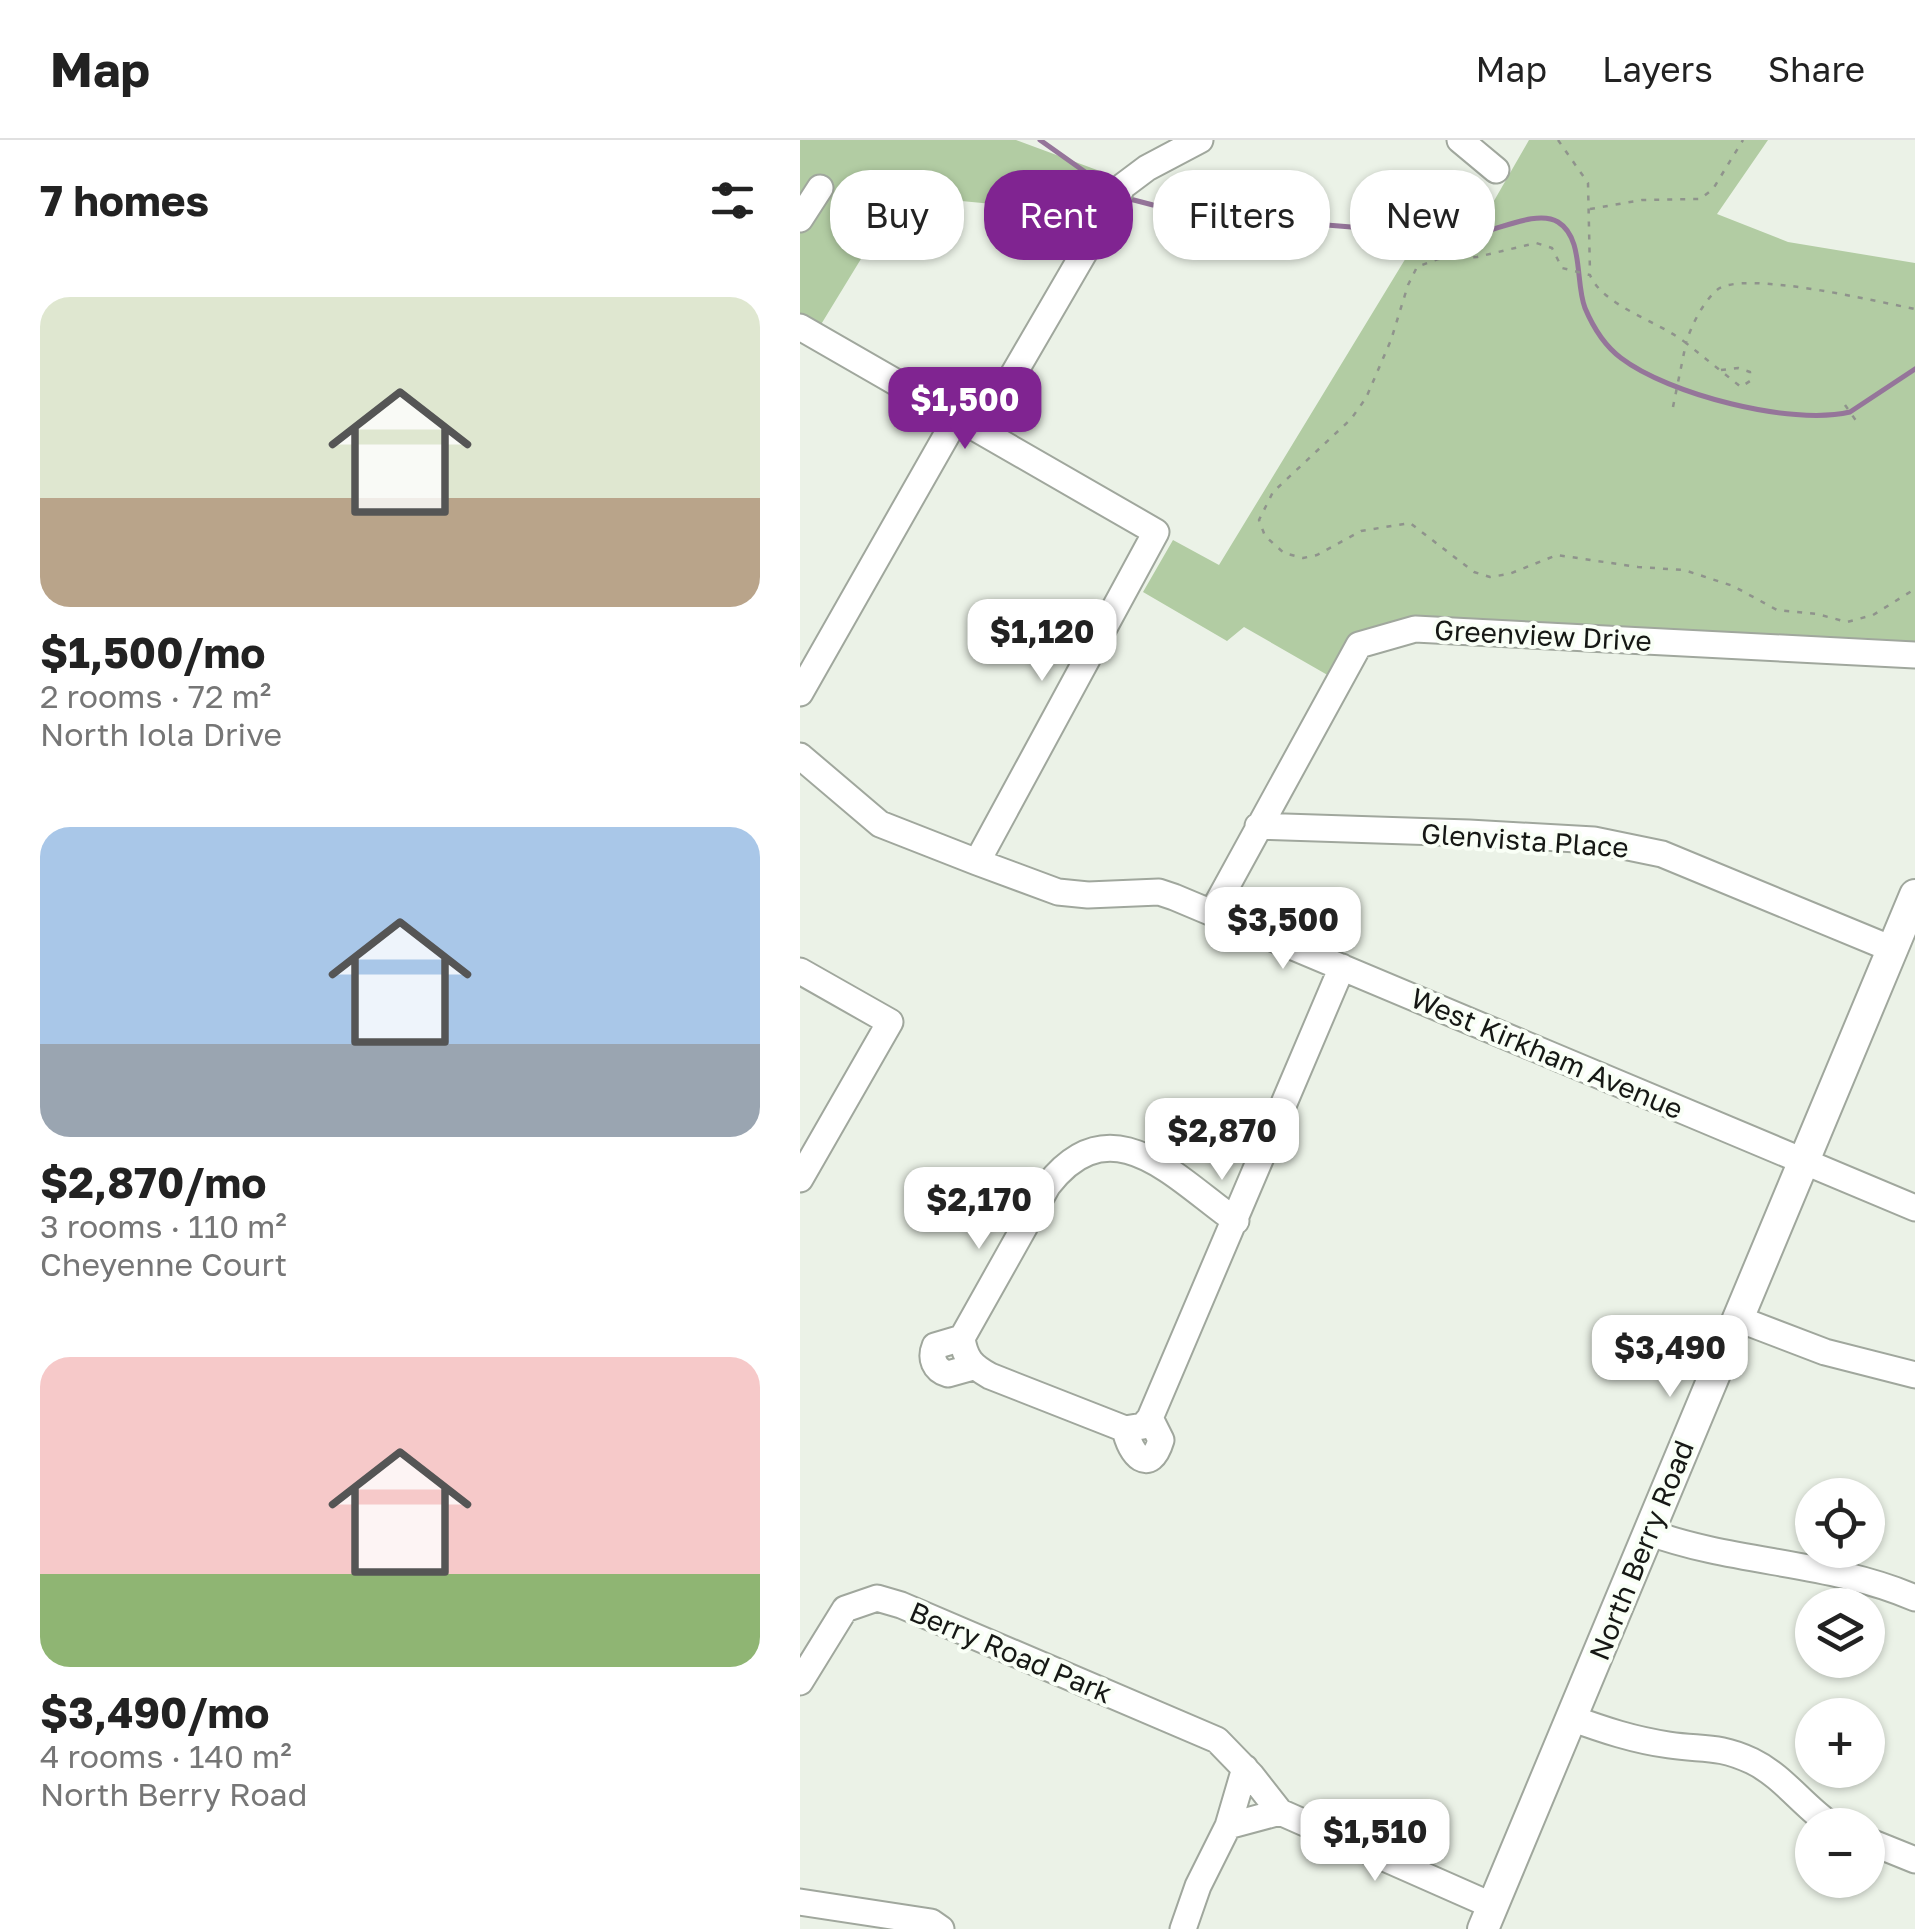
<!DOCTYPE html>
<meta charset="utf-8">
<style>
:root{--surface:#fff;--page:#f6f6f6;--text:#222;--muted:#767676;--line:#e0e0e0;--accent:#802491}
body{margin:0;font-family:"Golos Text",sans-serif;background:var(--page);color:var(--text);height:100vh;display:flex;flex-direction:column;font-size:38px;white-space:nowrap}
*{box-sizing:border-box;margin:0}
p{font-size:32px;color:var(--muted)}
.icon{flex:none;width:55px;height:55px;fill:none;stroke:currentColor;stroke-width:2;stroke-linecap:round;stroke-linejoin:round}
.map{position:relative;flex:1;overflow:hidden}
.details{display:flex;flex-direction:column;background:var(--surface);width:800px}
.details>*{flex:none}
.guide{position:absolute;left:30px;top:30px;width:935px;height:90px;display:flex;gap:20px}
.controls{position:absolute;left:995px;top:1338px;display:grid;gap:20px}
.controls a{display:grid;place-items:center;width:90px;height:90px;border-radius:50%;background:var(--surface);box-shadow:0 2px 8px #0004;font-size:50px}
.price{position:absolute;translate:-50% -85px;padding:0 22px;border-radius:20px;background:#fff;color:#222;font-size:32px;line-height:65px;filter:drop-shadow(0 2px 5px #0008)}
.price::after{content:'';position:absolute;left:50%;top:60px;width:30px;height:22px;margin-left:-15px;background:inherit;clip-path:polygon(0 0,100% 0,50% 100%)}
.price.active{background:var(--accent);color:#fff}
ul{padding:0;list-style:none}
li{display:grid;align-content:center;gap:20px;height:530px;padding:0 40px}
li span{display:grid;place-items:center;height:310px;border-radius:30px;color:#555}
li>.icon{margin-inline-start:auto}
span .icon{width:180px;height:180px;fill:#fffc;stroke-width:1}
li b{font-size:42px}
h2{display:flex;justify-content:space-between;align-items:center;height:120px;padding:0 40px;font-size:42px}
.chip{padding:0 35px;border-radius:40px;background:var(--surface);box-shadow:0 2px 8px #0004;font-size:35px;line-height:90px}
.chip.active{background:var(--accent);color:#fff}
header{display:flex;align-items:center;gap:60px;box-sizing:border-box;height:140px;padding:0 50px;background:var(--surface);border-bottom:2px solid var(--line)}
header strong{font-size:48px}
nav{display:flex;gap:55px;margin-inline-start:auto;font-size:35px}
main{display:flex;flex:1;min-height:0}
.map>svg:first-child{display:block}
.green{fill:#b2cca3}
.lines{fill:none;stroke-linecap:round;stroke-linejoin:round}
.stream{stroke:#95759a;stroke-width:5}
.minor-casing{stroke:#a0a79d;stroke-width:29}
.major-casing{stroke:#a0a79d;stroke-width:34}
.path{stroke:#8f938c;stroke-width:2.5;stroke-dasharray:5 8;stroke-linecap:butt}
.minor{stroke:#fff;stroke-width:25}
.major{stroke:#fff;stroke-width:30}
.labels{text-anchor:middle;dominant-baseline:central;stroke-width:8;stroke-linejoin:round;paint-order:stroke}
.street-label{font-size:28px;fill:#161815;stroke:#f9fff6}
</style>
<header>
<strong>Map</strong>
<nav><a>Map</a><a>Layers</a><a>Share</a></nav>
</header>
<main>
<section class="details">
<h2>7 homes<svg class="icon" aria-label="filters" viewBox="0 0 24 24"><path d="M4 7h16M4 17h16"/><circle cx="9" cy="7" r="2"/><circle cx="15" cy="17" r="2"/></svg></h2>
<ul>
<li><span style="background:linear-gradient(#dfe7d0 65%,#b9a48a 0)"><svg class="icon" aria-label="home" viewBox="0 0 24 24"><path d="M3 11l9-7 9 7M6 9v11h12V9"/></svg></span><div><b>$1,500/mo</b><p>2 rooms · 72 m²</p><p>North Iola Drive</p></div></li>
<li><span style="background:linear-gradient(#a9c7e8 70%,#9aa5b1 0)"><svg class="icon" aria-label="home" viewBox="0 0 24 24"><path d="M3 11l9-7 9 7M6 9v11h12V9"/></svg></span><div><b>$2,870/mo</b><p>3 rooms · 110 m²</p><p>Cheyenne Court</p></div></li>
<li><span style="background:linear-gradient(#f6c9c9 70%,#8fb573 0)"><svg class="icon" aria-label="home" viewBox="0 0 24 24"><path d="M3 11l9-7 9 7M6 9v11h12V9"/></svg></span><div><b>$3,490/mo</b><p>4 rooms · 140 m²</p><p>North Berry Road</p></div></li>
</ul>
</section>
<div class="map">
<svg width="1115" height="1789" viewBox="0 0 1115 1789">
<rect width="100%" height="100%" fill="#ebf2e7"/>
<path class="green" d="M0,0H216L316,37L293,74L100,55L17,191L0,181Z
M729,0H968L917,74L988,102L1115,123V505L602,484L531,537L444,487L427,501L343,452L373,400L419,425L615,103L672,99Z"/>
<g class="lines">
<path class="stream" d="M240,0L312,51
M326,58L353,65L502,83L662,96C690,95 735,68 758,82C784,98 775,143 785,168C793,187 805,206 821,218C868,254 991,286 1050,272L1115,229"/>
<defs>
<path id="minor" d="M660,0L696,30
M0,79L20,48
M0,187L356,392L177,722
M181,290L323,46L347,28L400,0
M0,553L157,277
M0,616L80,684L177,722L258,752L288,755L359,752L374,757L1115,1068
M458,686L669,693L794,700L862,714L1092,809
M412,773L559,505L615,489L1115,515
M0,831L90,882L0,1039
M436,1081C375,1038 312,963 248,1045L162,1198C165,1219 172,1226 190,1236L325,1289L343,1286L350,1278L542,827
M936,1178L1025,1212L1115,1235
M162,1198L135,1206C130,1218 134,1230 148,1234L173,1227
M325,1289C330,1315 350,1337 361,1300L350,1278
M848,1392C934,1424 1030,1421 1115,1458
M0,1542L45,1469L77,1458L101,1465L417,1600L451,1635L480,1672L428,1686L398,1746L383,1789
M771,1578C804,1590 834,1600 869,1605C903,1610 918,1605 952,1621C983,1636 1003,1666 1031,1685
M480,1672L693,1766
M428,1686L445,1628
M1068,1701L1115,1720
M0,1762L131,1782L141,1789"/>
<path id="major" d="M683,1789L1115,755"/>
</defs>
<use href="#minor" class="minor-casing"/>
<use href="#major" class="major-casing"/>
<path class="path" d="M758,0L788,43L790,133
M790,69L842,60L900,59L913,49L943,0
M921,230L938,228L950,232V241L941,247L886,203C891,186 903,162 917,150C942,129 1079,162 1115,169
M1045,265L1057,282
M873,267L886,203C857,180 804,167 790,135L762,128L752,108L736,103L677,117L638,119L617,127L608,145L591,200L566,258L551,279L473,352L459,380L465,396L484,413L503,418L517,415L561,391L610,383L674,432L690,437L709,434L757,415L838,427L884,430L933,446L977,470L1017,474L1047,482L1073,475L1115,449"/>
<use href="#minor" class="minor"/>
<use href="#major" class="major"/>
</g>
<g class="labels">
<g class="street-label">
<text transform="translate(743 495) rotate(3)">Greenview Drive</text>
<text transform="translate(725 700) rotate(4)">Glenvista Place</text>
<text transform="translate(747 913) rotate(23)">West Kirkham Avenue</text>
<text transform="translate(841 1410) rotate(-68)">North Berry Road</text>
<text transform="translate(211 1512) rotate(23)">Berry Road Park</text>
</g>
</g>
</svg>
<div class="controls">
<a><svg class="icon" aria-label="locate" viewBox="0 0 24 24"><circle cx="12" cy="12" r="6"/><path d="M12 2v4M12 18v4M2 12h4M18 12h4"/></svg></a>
<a><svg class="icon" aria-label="layers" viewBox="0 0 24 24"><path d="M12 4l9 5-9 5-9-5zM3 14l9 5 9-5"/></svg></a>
<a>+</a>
<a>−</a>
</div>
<b class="price active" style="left:165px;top:312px">$1,500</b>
<b class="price" style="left:242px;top:544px">$1,120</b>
<b class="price" style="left:483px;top:832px">$3,500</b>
<b class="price" style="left:422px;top:1043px">$2,870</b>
<b class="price" style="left:179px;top:1112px">$2,170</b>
<b class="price" style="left:870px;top:1260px">$3,490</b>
<b class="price" style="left:575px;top:1744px">$1,510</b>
<div class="guide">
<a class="chip">Buy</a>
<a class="chip active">Rent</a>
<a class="chip">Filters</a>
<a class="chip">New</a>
</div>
</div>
</main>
